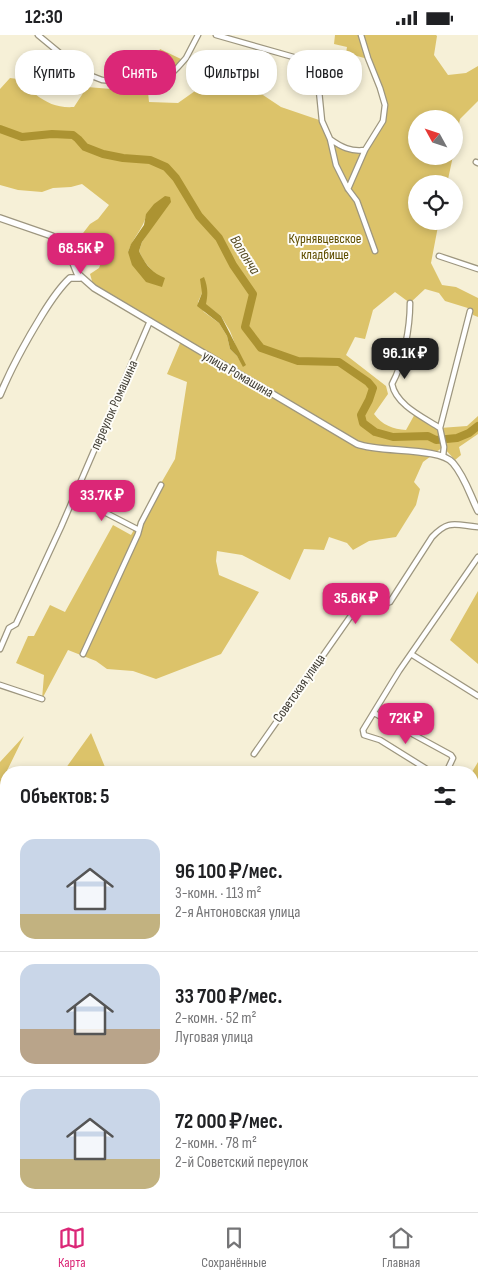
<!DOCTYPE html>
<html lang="ru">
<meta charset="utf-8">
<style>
:root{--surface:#fff;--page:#f6f6f6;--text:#202124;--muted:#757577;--line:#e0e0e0;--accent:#db2777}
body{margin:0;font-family:"Sofia Sans Condensed",sans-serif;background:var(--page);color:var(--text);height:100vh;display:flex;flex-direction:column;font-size:19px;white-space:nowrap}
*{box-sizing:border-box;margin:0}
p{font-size:16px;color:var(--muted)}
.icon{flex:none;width:28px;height:28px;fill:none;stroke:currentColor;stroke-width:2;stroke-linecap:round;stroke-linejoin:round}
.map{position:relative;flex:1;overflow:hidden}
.side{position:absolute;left:0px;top:731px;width:479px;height:446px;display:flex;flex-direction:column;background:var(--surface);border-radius:20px 20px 0 0;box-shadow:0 2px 8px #0003}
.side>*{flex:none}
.top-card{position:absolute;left:15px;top:15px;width:449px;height:45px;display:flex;gap:10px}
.needle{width:32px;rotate:310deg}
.buttons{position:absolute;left:408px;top:75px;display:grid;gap:10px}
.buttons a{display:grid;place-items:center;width:55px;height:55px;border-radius:50%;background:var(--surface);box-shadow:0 2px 8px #0003;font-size:25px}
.price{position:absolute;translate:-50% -42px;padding:0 11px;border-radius:10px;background:var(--accent);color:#fff;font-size:16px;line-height:32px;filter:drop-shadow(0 1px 2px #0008)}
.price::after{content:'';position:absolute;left:50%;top:30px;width:15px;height:11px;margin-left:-8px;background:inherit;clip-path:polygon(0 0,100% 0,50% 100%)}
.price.on{background:#222;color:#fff}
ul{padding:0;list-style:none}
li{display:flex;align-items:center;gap:15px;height:125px;padding:0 20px}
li+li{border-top:1px solid var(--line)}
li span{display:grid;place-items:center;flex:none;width:140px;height:100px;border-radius:15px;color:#555}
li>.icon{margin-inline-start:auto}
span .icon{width:60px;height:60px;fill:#fffc;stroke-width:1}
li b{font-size:21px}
h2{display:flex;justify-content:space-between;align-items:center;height:60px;padding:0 20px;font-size:21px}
.pill{padding:0 18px;border-radius:20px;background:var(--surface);box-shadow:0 2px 8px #0003;font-size:18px;line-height:45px}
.pill.on{background:var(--accent);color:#fff}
.status{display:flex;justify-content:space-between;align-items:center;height:35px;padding:0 25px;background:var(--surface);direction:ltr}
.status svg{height:14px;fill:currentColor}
.menu{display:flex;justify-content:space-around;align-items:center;height:70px;border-top:1px solid var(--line);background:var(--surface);font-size:14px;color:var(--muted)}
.menu a{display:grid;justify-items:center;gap:2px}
.menu .on{color:var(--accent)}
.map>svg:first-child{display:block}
.green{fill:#dcc36a;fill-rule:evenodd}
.water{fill:#ac9332}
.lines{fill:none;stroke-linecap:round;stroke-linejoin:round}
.stream{stroke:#ac9332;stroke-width:1}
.river{stroke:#ac9332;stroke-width:8}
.minor-casing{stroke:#9d967f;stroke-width:7}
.tertiary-casing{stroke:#9d967f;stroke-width:8}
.primary-casing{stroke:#fff;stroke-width:9}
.trunk-casing{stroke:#fff;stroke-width:10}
.minor{stroke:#fff;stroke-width:4.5}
.tertiary{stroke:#fff;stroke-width:5.5}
.primary{stroke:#dfd098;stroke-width:7}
.trunk{stroke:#d4c076;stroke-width:8}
.labels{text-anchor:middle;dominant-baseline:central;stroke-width:4;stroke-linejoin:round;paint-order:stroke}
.park-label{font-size:14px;fill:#604f00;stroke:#fefdf8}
.street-label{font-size:14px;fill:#3f3c33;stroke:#fefdf8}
.water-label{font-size:15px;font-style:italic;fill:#544921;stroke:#fefdf8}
</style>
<div class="status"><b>12:30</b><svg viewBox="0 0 49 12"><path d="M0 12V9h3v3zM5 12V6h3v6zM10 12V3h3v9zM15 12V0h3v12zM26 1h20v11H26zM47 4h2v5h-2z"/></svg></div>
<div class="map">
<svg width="478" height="1177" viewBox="0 0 478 1177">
<rect width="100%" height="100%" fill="#f6f0d7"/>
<path class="green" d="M335,0H436L437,1L434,20L448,40L466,38L478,31V66L460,84L454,115V84H416V121H453L447,149H416V186H439L431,228L442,250L456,252L478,263V282L473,280L471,274L445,266L439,258L425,254L410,268L395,257L373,275L365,304L355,302L346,320L386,351L388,359L374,379C382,390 393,394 406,395L416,377L440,393L467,391L478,381V399L459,412L461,420L455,425L443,412L423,427L414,447L420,454L416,470L396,502L369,506L353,515L347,508L329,502L324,515L304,514L290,545L242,520L217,516L216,526L219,540L259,557L221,619L156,644L133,636L107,634L96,626L68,615L42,664L44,640L16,628L28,601H34L50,570L65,577L113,490L131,500L175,424L187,347L167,339L181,306L94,253L90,239L99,233L101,228L93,218L80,225H71L67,213L80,202L90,189L98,184L109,170L82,149L71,152L53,153L42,157L18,155L0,150V54L10,43L33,46L38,52L35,59C48,69 58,73 74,72L87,52L148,57L149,67L178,68L195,56L209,55L257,58L263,60L281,72L322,86C334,114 335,111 365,115L383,86L385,70L368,24L346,18L347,12L334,9ZM147,178L148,198L142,207L139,216L144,226L155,239L128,217C133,202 143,195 147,178ZM202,249L205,269L221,281L230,296L244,332L237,321L230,314L227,301L219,288L204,277L198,267L202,258Z
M160,14L181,24C173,36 164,44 150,45L156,24Z
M478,556V629L450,605Z
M91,698L107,737H63Z
M24,701L0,750V727Z
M478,727V908L473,910L472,737Z
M0,752L6,754V1144L0,1143Z
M6,1168V1171H73L95,1177H0Z"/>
<path class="water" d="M165,161L170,162L171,167L142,207L139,216C145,229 152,238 165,243L162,252L146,247L132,230L128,217L131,209L144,190L146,179L154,169Z
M204,242C208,252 208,259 206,269L221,281L246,330L243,332L237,321L230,314L227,301L219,288L197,271L202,258L200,244Z"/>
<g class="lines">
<path class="stream" d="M0,824L6,823
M472,893L478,890"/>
<path class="river" d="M0,94L22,102L52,99L73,100L78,104L85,112L103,119L123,123L150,125L166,132L176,143L199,181L219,203L233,230L253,259L245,292L261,313L298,326L339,327L368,347L373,353L369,365L361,380L363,388L375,397L393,402L428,401L436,405L457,403L469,398L478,391"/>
<defs>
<path id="minor" d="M38,0L84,38L102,45L150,49L168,42L178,32L186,23L198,0
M216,0L297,23L312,33L318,46L322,86L330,104L336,130L348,154L357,166L375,216
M330,104C341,112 351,117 365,115
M476,127L478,128
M348,154L365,115L383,86L385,70L380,53L368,23L361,0
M439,221L478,234
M410,268C410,292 404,327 392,349C396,370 423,382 440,393L444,412L443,421
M440,393L470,276
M74,460L106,478L139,495
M0,614L9,593L16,589L61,492L150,286
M83,619L138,499L141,488L161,450
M411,619L478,661
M0,650L42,664
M374,678L451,720L453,723L446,738
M254,719L350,582L356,578L390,567L432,502C449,484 455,490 478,492
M433,738L380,705L364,700L363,695L399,636L478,522
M472,1095V1100
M453,1177L455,1171"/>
<path id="tertiary" d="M0,183L52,201L62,208L67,213L77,238L94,253L357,409C380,418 440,412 453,428C465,442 470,460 478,476
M0,360C12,331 26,306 42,280C50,267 59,253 70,243H80"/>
<path id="primary" d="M472,994L478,990
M369,1171L371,1177"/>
<path id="trunk" d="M0,1151L6,1152
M0,1171L6,1163
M88,1171L111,1177
M358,1171L359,1177
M235,1177L244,1171"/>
</defs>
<use href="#minor" class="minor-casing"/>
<use href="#tertiary" class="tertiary-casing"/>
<use href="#primary" class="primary-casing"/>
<use href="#trunk" class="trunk-casing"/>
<use href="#minor" class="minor"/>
<use href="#tertiary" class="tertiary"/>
<use href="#primary" class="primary"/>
<use href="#trunk" class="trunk"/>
</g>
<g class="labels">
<g class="park-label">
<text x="325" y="203">Курнявцевское<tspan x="325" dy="16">кладбище</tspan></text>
</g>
<g class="street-label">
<text transform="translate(238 339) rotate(30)">улица Ромашина</text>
<text transform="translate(114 370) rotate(-66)">переулок Ромашина</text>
<text transform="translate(299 653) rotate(-55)">Советская улица</text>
</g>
<g class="water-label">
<text transform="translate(245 220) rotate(58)">Волонча</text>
</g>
</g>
</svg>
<div class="buttons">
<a><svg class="needle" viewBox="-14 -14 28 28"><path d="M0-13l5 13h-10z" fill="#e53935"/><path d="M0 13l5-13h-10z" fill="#757577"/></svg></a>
<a><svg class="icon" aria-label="locate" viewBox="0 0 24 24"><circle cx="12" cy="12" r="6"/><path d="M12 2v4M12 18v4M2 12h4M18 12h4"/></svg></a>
</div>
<b class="price" style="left:81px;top:240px">68.5K ₽</b>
<b class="price on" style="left:405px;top:345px">96.1K ₽</b>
<b class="price" style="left:102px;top:487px">33.7K ₽</b>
<b class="price" style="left:356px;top:590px">35.6K ₽</b>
<b class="price" style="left:406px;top:710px">72K ₽</b>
<div class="top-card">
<a class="pill">Купить</a>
<a class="pill on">Снять</a>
<a class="pill">Фильтры</a>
<a class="pill">Новое</a>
</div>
<section class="side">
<h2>Объектов: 5<svg class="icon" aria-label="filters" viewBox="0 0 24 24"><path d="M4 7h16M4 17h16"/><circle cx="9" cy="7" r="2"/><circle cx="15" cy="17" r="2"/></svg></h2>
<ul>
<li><span style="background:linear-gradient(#c9d6e8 75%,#c2b280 0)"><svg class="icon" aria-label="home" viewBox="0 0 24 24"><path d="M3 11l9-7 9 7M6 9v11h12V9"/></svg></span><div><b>96 100 ₽/мес.</b><p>3-комн. · 113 m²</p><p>2-я Антоновская улица</p></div></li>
<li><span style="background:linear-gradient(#c9d6e8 65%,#b9a48a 0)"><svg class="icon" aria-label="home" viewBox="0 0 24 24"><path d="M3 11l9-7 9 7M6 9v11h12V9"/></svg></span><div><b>33 700 ₽/мес.</b><p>2-комн. · 52 m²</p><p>Луговая улица</p></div></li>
<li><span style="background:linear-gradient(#c9d6e8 70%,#c2b280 0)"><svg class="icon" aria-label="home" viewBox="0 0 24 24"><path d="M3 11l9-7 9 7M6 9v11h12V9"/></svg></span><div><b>72 000 ₽/мес.</b><p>2-комн. · 78 m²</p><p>2-й Советский переулок</p></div></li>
</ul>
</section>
</div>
<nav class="menu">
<a class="on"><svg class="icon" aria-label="map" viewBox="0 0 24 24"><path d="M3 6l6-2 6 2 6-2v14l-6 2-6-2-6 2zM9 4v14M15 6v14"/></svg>Карта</a>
<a><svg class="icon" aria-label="saved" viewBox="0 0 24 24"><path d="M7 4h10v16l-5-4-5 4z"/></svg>Сохранённые</a>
<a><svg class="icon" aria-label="home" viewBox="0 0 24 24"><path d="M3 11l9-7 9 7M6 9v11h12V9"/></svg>Главная</a>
</nav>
